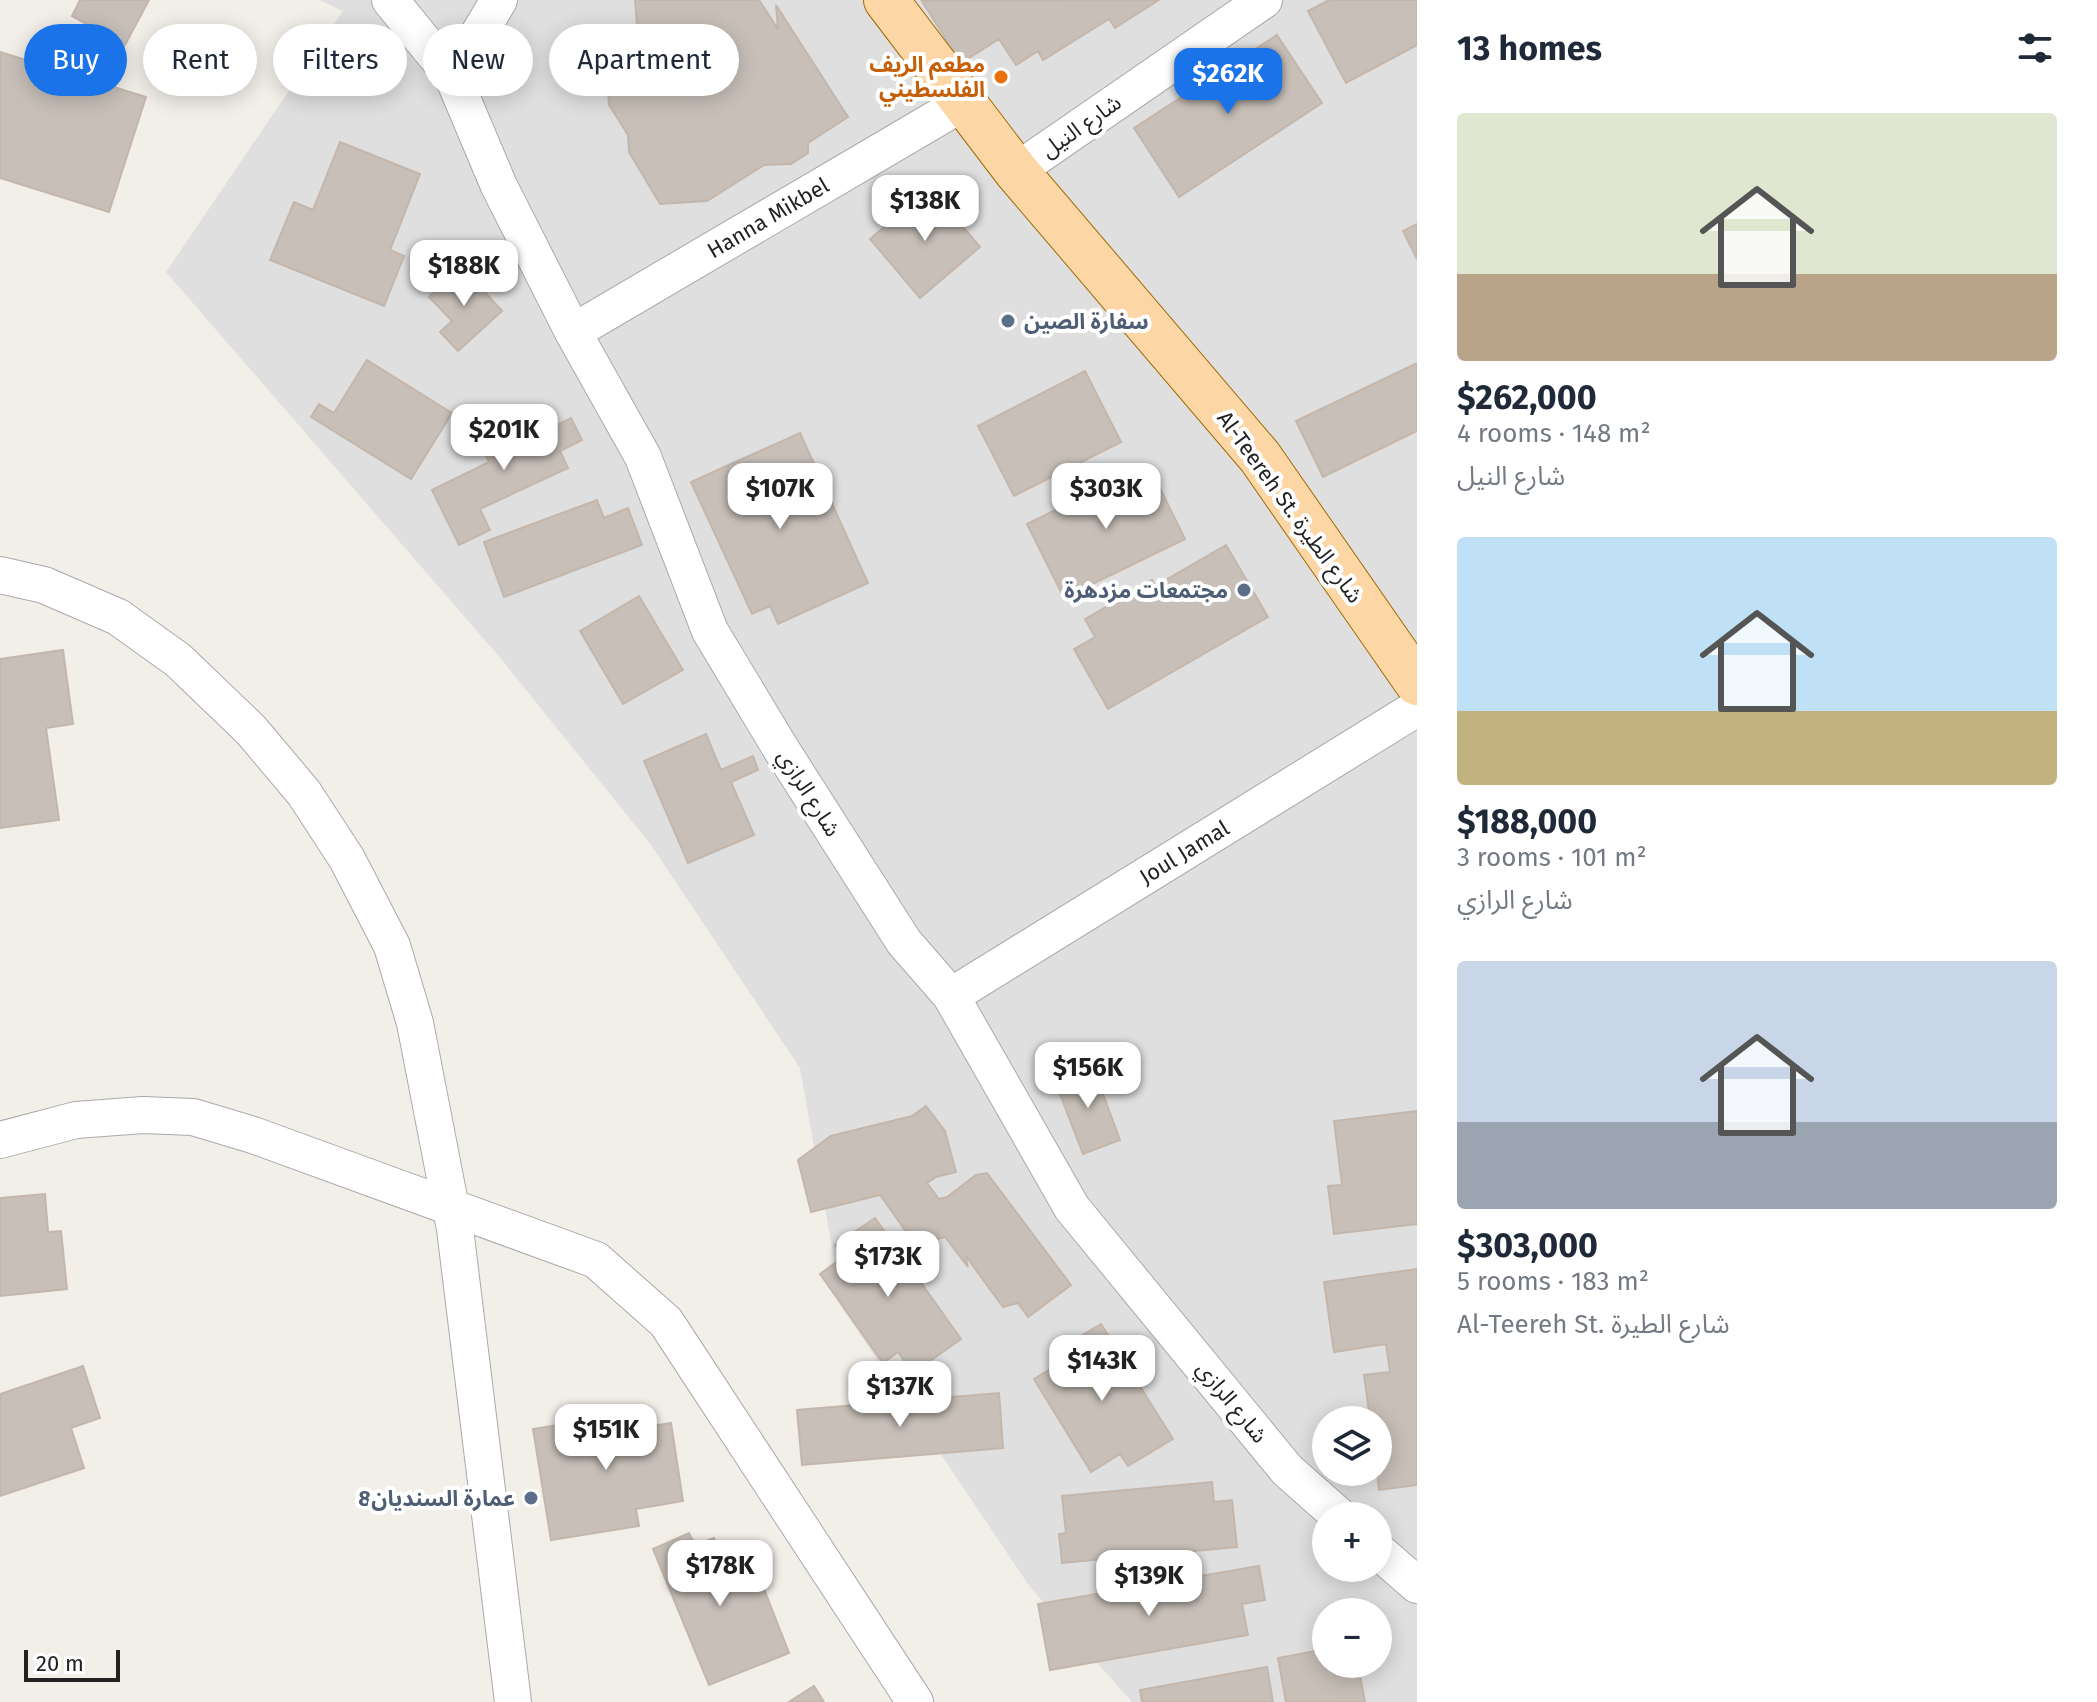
<!DOCTYPE html>
<meta charset="utf-8">
<style>
:root{--surface:#fff;--page:#f6f6f7;--text:#1f2937;--muted:#747a83;--accent:#1a73e8}
body{margin:0;font-family:"Fira Sans","Noto Sans Arabic",sans-serif;background:var(--page);color:var(--text);height:100vh;display:flex;flex-direction:column;font-size:30px;white-space:nowrap}
*{box-sizing:border-box;margin:0}
p{font-size:26px;color:var(--muted)}
.icon{flex:none;width:44px;height:44px;fill:none;stroke:currentColor;stroke-width:2;stroke-linecap:round;stroke-linejoin:round}
.map{position:relative;flex:1;overflow:hidden}
.sheet{display:flex;flex-direction:column;background:var(--surface);width:680px}
.sheet>*{flex:none}
.hud{position:absolute;left:24px;top:24px;width:760px;height:72px;display:flex;gap:16px}
.controls{position:absolute;left:1312px;top:1406px;display:grid;gap:16px}
.controls a{display:grid;place-items:center;width:80px;height:80px;border-radius:50%;background:var(--surface);box-shadow:0 4px 20px #0003;font-size:40px}
.scale{position:absolute;left:24px;bottom:20px;width:96px;box-sizing:border-box;padding-left:8px;border:4px solid #222;border-top:0;font-size:22px;line-height:28px;white-space:nowrap;color:#222;-webkit-text-stroke:6px #fff;paint-order:stroke}
.price{position:absolute;translate:-50% -68px;padding:0 18px;border-radius:16px;background:#fff;color:#222;font-size:26px;line-height:52px;filter:drop-shadow(0 2px 4px #0008)}
.price::after{content:'';position:absolute;left:50%;top:48px;width:24px;height:18px;margin-left:-12px;background:inherit;clip-path:polygon(0 0,100% 0,50% 100%)}
.price.active{background:var(--accent);color:#fff}
ul{padding:0;list-style:none}
li{display:grid;align-content:center;gap:16px;height:424px;padding:0 40px}
li span{display:grid;place-items:center;height:248px;border-radius:8px;color:#555}
li>.icon{margin-inline-start:auto}
span .icon{width:144px;height:144px;fill:#fffc;stroke-width:1}
li b{font-size:34px}
h2{display:flex;justify-content:space-between;align-items:center;height:96px;padding:0 40px;font-size:34px}
.tag{padding:0 28px;border-radius:36px;background:var(--surface);box-shadow:0 4px 20px #0003;font-size:28px;line-height:72px}
.tag.active{background:var(--accent);color:#fff}
main{display:flex;flex:1;min-height:0}
.map>svg:first-child{display:block}
.residential{fill:#e0dfdf;fill-rule:evenodd}
.building{fill:#c7bfb8;stroke:#c4b6ab;stroke-width:2}
.lines{fill:none;stroke-linecap:round;stroke-linejoin:round}
.minor-casing{stroke:#a9a9a9;stroke-width:38}
.major-casing{stroke:#a06b00;stroke-width:46}
.minor{stroke:#fff;stroke-width:36}
.major{stroke:#fcd6a4;stroke-width:44}
.food-dot{fill:#e8710a;stroke:#fff;stroke-width:3}
.service-dot{fill:#5c6f8a;stroke:#fff;stroke-width:3}
.labels{text-anchor:middle;dominant-baseline:central;stroke-width:8;stroke-linejoin:round;paint-order:stroke}
.food-label{font-size:22px;font-weight:bold;fill:#c56008;stroke:#fff;text-anchor:end}
.street-label{font-size:22px;fill:#222;stroke:#fff}
.service-label{font-size:22px;font-weight:bold;fill:#4e5e75;stroke:#fff;text-anchor:end}
</style>
<main>
<div class="map">
<svg width="1417" height="1702" viewBox="0 0 1417 1702">
<rect width="100%" height="100%" fill="#f2efe9"/>
<path class="residential" d="M319,0H1417V1702H1132L1030,1587L843,1309L800,1068L651,845L502,660L166,272L343,11ZM1326,1420H1378V1472H1326ZM1326,1516H1378V1568H1326ZM1326,1612H1378V1664H1326Z"/>
<path class="building" d="M80,0H149L125,45L72,16Z
M635,0H759L778,29L776,5L848,117L808,143V153L791,164L764,165L707,201L660,204L629,152L628,135L609,105L607,71L624,60L612,41L637,26Z
M1159,0L1115,28L1109,19L1043,60L1038,51L1016,65L999,39L961,63L922,1Z
M1329,0H1417V45L1346,83L1308,11Z
M1277,35L1322,103L1179,197L1134,128Z
M0,52L146,97L109,212L0,178Z
M340,142L420,174L390,250L404,256L384,306L270,260L294,202L313,210Z
M930,188L980,247L920,298L870,239Z
M1417,224V259L1403,231Z
M462,267L502,311L458,351L440,332L452,321L429,297Z
M367,360L452,413L411,479L311,417L319,404L334,413Z
M1417,363V431L1323,477L1296,421Z
M1085,371L1121,442L1014,496L978,426Z
M537,414L545,431L571,418L582,440L560,451L568,468L480,509L490,530L459,545L432,490L489,462L479,442Z
M800,433L868,583L778,624L770,606L752,614L691,482Z
M1148,464L1185,539L1064,598L1027,524Z
M597,500L604,518L628,508L642,545L504,597L484,542Z
M1226,545L1268,617L1108,709L1074,649L1095,637L1085,619L1152,580L1155,586Z
M639,596L683,670L623,704L580,631Z
M63,650L73,724L46,728L59,820L0,828V659Z
M706,734L721,770L753,756L758,770L731,782L754,835L688,863L644,761Z
M1093,1067L1120,1140L1083,1154L1055,1081Z
M926,1106L945,1131L956,1172L936,1177L927,1183L939,1199L947,1197L976,1175L987,1173L1071,1285L1028,1317L1018,1303L1003,1307L965,1255L968,1267L945,1237L915,1244L880,1195L811,1212L798,1160L831,1136L912,1116Z
M1417,1111V1224L1334,1234L1328,1186L1342,1185L1334,1121Z
M45,1194L48,1232L61,1231L67,1289L0,1296V1198Z
M875,1218L961,1339L913,1373L898,1352L883,1363L820,1274L843,1257L835,1245Z
M1417,1269V1485L1379,1490L1377,1472L1378,1420H1370L1364,1375L1390,1372L1386,1344L1334,1352L1324,1282Z
M1101,1324L1173,1439L1128,1466L1120,1454L1091,1472L1034,1379L1068,1358L1062,1347Z
M83,1366L100,1418L71,1428L84,1468L0,1496V1394Z
M999,1393L1003,1448L802,1465L797,1410Z
M651,1410L653,1426L671,1423L683,1501L636,1509L639,1526L551,1540L533,1429Z
M1212,1482L1214,1502L1232,1500L1237,1547L1062,1563L1059,1534L1066,1533L1062,1496Z
M689,1533L695,1545L714,1538L721,1557L739,1549L754,1587L762,1584L789,1653L709,1685L653,1549Z
M1259,1566L1265,1600L1242,1604L1248,1635L1050,1670L1038,1604Z
M1326,1649V1664H1358L1365,1702H1286L1278,1658Z
M1267,1667L1273,1702H1142L1140,1690Z
M814,1686L824,1702H789Z"/>
<g class="lines">
<defs>
<g id="minor">
<path d="M390,0L453,77L499,186L573,332L643,457L710,631L781,749L904,942L951,996L1072,1208L1287,1470L1339,1516"/>
<path d="M453,77L499,0"/>
<path d="M1016,171L1264,0"/>
<path id="s1" d="M573,332L963,103"/>
<path d="M0,575L44,585L118,617L178,660L251,730L304,793L347,859L392,946L415,1023L455,1229L513,1702"/>
<path id="s2" d="M951,996L1417,708"/>
<path d="M0,1140L76,1120L143,1115L193,1117L253,1135L596,1260L666,1322L915,1702"/>
<path d="M1378,1551L1417,1585"/>
</g>
<path id="major" d="M886,0L1016,171L1260,457L1417,683"/>
</defs>
<use href="#minor" class="minor-casing"/>
<use href="#major" class="major-casing"/>
<use href="#minor" class="minor"/>
<use href="#major" class="major"/>
</g>
<circle class="food-dot" cx="1001" cy="77" r="8"/>
<g class="service-dot">
<circle cx="1008" cy="321" r="8"/>
<circle cx="1244" cy="590" r="8"/>
<circle cx="531" cy="1498" r="8"/>
</g>
<g class="labels">
<g class="food-label">
<text x="985" y="64">مطعم الريف<tspan x="985" dy="25">الفلسطيني</tspan></text>
</g>
<g class="street-label">
<text transform="translate(1081 126) rotate(-35)">شارع النيل</text>
<text stroke="none"><textPath href="#s1" startOffset="226">Hanna Mikbel</textPath></text>
<text transform="translate(1290 507) rotate(54)">Al-Teereh St. شارع الطيرة</text>
<text transform="translate(809 793) rotate(58)">شارع الرازي</text>
<text stroke="none"><textPath href="#s2" startOffset="274">Joul Jamal</textPath></text>
<text transform="translate(1232 1402) rotate(51)">شارع الرازي</text>
</g>
<g class="service-label">
<text x="1024" y="321" text-anchor="start">سفارة الصين</text>
<text x="1228" y="590">مجتمعات مزدهرة</text>
<text x="515" y="1498">عمارة السنديان8</text>
</g>
</g>
</svg>
<div class="controls">
<a><svg class="icon" aria-label="layers" viewBox="0 0 24 24"><path d="M12 4l9 5-9 5-9-5zM3 14l9 5 9-5"/></svg></a>
<a>+</a>
<a>−</a>
</div>
<div class="scale">20 m</div>
<b class="price active" style="left:1228px;top:116px">$262K</b>
<b class="price" style="left:925px;top:243px">$138K</b>
<b class="price" style="left:464px;top:308px">$188K</b>
<b class="price" style="left:504px;top:472px">$201K</b>
<b class="price" style="left:780px;top:531px">$107K</b>
<b class="price" style="left:1106px;top:531px">$303K</b>
<b class="price" style="left:1088px;top:1110px">$156K</b>
<b class="price" style="left:888px;top:1299px">$173K</b>
<b class="price" style="left:1102px;top:1403px">$143K</b>
<b class="price" style="left:900px;top:1429px">$137K</b>
<b class="price" style="left:606px;top:1472px">$151K</b>
<b class="price" style="left:720px;top:1608px">$178K</b>
<b class="price" style="left:1149px;top:1618px">$139K</b>
<div class="hud">
<a class="tag active">Buy</a>
<a class="tag">Rent</a>
<a class="tag">Filters</a>
<a class="tag">New</a>
<a class="tag">Apartment</a>
</div>
</div>
<section class="sheet">
<h2>13 homes<svg class="icon" aria-label="filters" viewBox="0 0 24 24"><path d="M4 7h16M4 17h16"/><circle cx="9" cy="7" r="2"/><circle cx="15" cy="17" r="2"/></svg></h2>
<ul>
<li><span style="background:linear-gradient(#dfe7d0 65%,#b9a48a 0)"><svg class="icon" aria-label="home" viewBox="0 0 24 24"><path d="M3 11l9-7 9 7M6 9v11h12V9"/></svg></span><div><b>$262,000</b><p>4 rooms · 148 m²</p><p>شارع النيل</p></div></li>
<li><span style="background:linear-gradient(#bfe0f5 70%,#c2b280 0)"><svg class="icon" aria-label="home" viewBox="0 0 24 24"><path d="M3 11l9-7 9 7M6 9v11h12V9"/></svg></span><div><b>$188,000</b><p>3 rooms · 101 m²</p><p>شارع الرازي</p></div></li>
<li><span style="background:linear-gradient(#c9d6e8 65%,#9aa5b1 0)"><svg class="icon" aria-label="home" viewBox="0 0 24 24"><path d="M3 11l9-7 9 7M6 9v11h12V9"/></svg></span><div><b>$303,000</b><p>5 rooms · 183 m²</p><p>Al-Teereh St. شارع الطيرة</p></div></li>
</ul>
</section>
</main>
